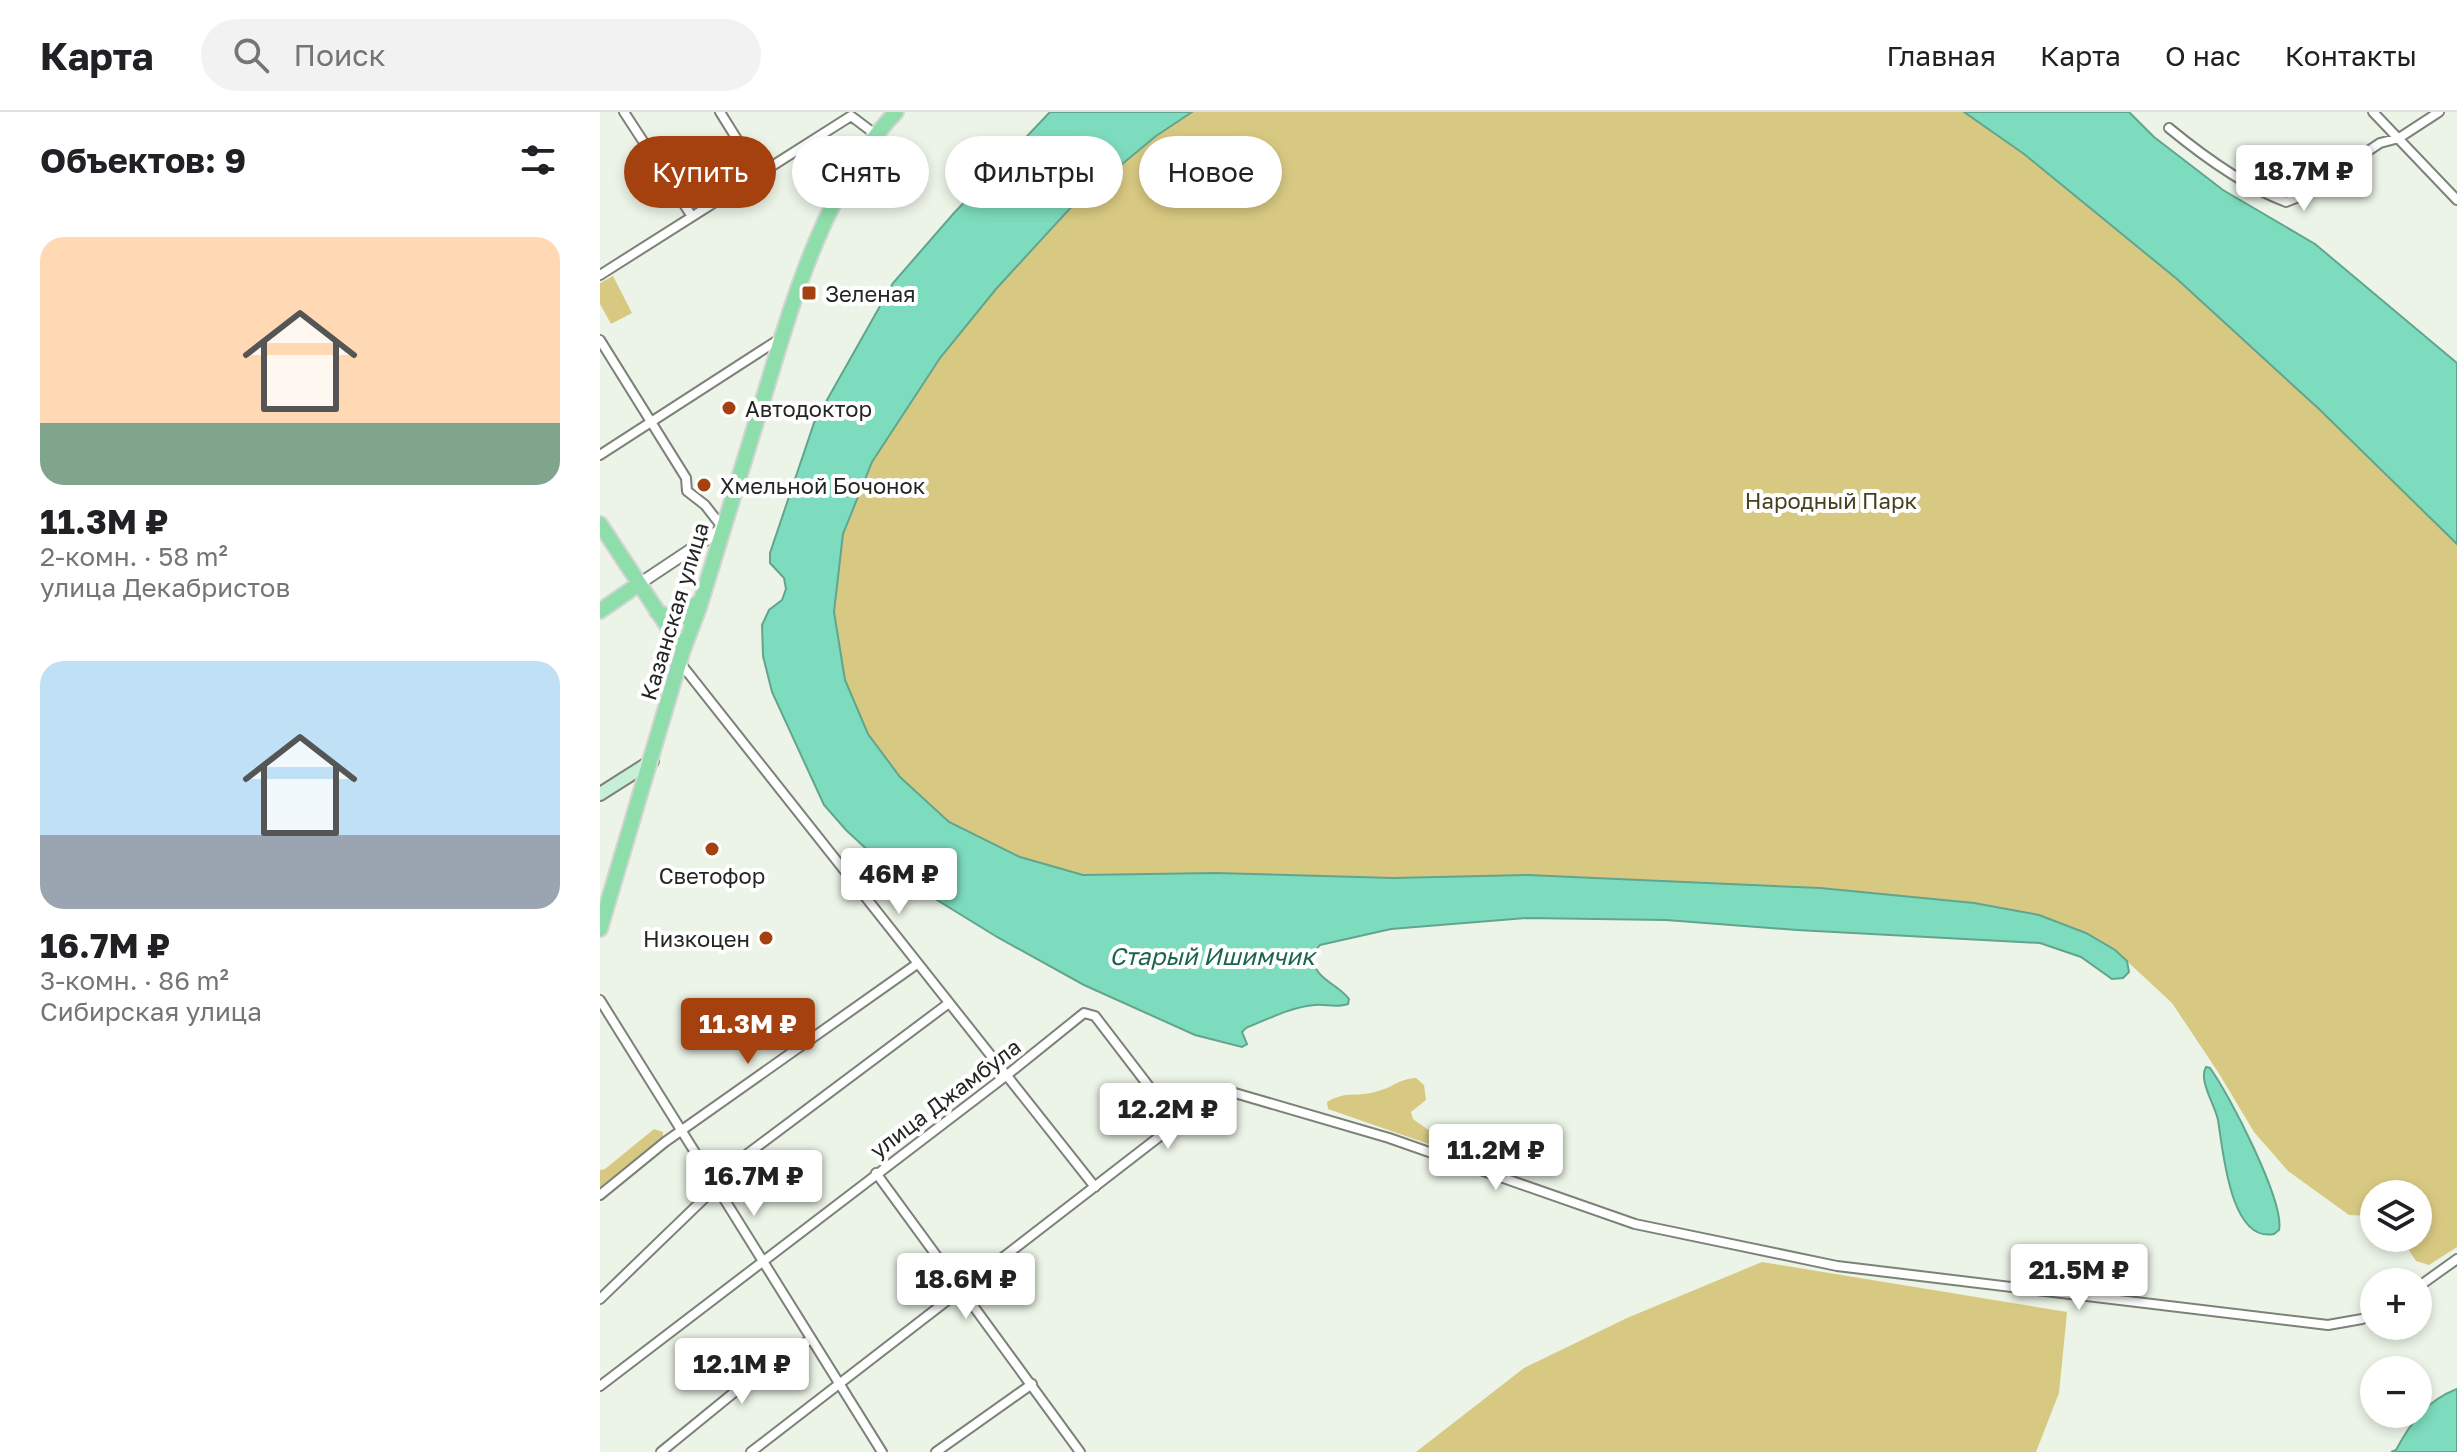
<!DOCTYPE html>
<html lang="ru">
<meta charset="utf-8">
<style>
:root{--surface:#fff;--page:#f2f2f2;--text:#202124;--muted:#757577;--line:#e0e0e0;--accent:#a5410f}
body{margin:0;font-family:"Golos Text",sans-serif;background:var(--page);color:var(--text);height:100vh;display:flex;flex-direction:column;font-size:30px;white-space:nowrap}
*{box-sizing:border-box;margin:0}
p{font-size:26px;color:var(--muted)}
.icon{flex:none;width:44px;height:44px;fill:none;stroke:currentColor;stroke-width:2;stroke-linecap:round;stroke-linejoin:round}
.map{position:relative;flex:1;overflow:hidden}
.drawer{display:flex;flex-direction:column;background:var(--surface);width:600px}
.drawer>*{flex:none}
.banner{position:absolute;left:24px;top:24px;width:760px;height:72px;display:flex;gap:16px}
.controls{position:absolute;left:1760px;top:1068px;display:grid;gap:16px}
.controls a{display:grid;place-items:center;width:72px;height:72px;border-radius:50%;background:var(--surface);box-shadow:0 4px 12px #0003;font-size:40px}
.price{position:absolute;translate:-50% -68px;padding:0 18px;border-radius:8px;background:#fff;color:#222;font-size:26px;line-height:52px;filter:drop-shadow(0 2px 4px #0008)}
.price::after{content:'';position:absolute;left:50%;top:48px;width:24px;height:18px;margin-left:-12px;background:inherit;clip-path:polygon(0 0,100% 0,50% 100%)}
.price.on{background:var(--accent);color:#fff}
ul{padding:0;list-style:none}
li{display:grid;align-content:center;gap:16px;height:424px;padding:0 40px}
li span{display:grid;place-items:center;height:248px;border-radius:24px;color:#555}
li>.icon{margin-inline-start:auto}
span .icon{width:144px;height:144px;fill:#fffc;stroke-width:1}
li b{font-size:34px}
h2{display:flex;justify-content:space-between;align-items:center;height:96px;padding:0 40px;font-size:34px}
.tag{padding:0 28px;border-radius:36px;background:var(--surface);box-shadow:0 4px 12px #0003;font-size:28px;line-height:72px}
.tag.on{background:var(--accent);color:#fff}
header{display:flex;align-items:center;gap:48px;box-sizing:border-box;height:112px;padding:0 40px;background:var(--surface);border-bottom:2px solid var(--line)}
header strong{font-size:38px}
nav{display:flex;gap:44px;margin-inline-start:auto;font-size:28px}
.search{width:560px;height:72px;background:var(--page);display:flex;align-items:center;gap:20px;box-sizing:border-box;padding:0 28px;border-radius:44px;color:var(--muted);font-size:30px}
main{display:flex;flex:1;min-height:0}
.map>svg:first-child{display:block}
.green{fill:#d8c982}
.water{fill:#7ddcbd;stroke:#62a58e;stroke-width:2}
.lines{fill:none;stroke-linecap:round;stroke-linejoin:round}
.minor-casing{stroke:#7b8277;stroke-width:12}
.tertiary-casing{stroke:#7b8277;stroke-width:14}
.secondary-casing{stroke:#7b8277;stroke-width:16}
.primary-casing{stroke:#d3d4d3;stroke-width:18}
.minor{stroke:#fff;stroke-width:8}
.tertiary{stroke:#fff;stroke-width:10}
.secondary{stroke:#c7eed6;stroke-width:12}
.primary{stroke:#8edeac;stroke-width:14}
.poi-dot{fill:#a5410f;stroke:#fff;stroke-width:3}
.labels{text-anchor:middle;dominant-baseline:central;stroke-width:8;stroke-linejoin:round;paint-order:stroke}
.poi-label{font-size:22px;fill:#232622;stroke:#fff;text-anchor:start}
.park-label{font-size:22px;fill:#47401d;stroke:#fff}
.street-label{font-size:22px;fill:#232622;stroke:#fff}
.water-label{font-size:24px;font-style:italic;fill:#1b6550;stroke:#fff}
</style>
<header>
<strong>Карта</strong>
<div class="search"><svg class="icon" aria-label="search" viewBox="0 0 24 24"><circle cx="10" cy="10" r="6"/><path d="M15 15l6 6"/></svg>Поиск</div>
<nav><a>Главная</a><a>Карта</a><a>О нас</a><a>Контакты</a></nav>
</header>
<main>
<section class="drawer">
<h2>Объектов: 9<svg class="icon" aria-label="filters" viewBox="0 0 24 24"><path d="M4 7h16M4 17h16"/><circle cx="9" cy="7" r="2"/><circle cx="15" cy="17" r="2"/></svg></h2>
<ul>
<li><span style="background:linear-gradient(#ffd9b3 75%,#7fa58c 0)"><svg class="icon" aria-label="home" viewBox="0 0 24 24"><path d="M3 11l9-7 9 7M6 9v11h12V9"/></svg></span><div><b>11.3M ₽</b><p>2-комн. · 58 m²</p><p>улица Декабристов</p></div></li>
<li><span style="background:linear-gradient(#bfe0f5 70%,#9aa5b1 0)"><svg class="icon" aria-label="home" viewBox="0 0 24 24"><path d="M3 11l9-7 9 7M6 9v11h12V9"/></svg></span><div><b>16.7M ₽</b><p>3-комн. · 86 m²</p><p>Сибирская улица</p></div></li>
</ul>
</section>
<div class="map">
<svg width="1857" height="1340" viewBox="0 0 1857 1340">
<rect width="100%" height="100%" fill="#ecf4e7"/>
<path class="green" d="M592,0H1364L1424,42L1577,167L1719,297L1857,432V1135L1829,1153L1816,1149L1801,1126H1818V1082H1774V1104L1749,1103L1688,1059L1654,1020L1618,960L1572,891L1515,838L1220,776L928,763L793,766L615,761L483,763L420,745L349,710L300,665L268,622L245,568L234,501L243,422L272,350L340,246L396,177L474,92L556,24Z
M13,164L32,201L11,212L0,192V171Z
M816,966L824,973L826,988L811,1000L813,1007L827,1017L846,1022L840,1036L728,997L727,990C746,978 758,986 778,979C794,975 798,967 816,966Z
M54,1017L63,1020V1026L0,1076V1058L5,1057Z
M1162,1150L1467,1200L1459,1281L1436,1340H816L924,1256L1027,1206Z"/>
<path class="water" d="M450,0H592L556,24L474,92L396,177L340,246L272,350L243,422L234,500L245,568L268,622L300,665L349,710L420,745L483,763L615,761L793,766L928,763L1220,776L1374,791L1439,803L1486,821L1515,838L1527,849L1529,860L1523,866L1512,867L1481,845L1440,831L1197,818L1066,808L927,806L791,817L720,833L712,843C714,868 736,870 749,887L748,892C737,896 726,892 715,893C691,895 668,907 646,916L642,920L647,932L642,935L595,923L484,873L397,825L290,759L246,718L224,693L172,580L163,544L162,513L169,498L182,488L186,477L184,466L170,451V441L214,311L293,171L354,101Z
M1364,0H1529L1554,25L1623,78L1715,132L1857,251V432L1719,297L1577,167L1424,42Z
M1606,955L1610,956C1629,982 1685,1090 1679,1118L1674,1122C1630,1131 1623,1038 1618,1008C1615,993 1598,968 1606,955Z
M1857,1277V1340H1791L1796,1338C1811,1310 1826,1289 1857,1277Z"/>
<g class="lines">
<defs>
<path id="minor" d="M24,0L91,103
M120,0L158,61
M1773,0L1857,88
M1569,16C1603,44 1644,74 1686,90L1701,84L1780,31L1799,26L1839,0
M0,163L251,4L275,22
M0,228L86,366L87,379L105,393L123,416
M0,343L181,226
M81,552L495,1075
M0,888L282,1340
M276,1061L480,1340
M0,1083L65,1030L317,852
M1818,1175L1857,1147
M0,1187L116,1075L114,1067L349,891
M0,1274L407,963L484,901L495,904L577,1011
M61,1340L175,1247L210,1228
M151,1340L621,977L789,1026L1035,1112L1237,1154L1728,1213L1762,1207L1774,1202
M336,1340L432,1272"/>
<path id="tertiary" d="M39,472L123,416"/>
<path id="secondary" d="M0,682L52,649"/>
<path id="primary" d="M0,412L83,538
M0,499L39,472
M57,500L75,507L86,505L96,492
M0,817L83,538L99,496C120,428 141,360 162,291C192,192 223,77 296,0"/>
</defs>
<use href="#minor" class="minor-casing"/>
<use href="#tertiary" class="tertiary-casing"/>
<use href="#secondary" class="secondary-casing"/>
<use href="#primary" class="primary-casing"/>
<use href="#minor" class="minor"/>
<use href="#tertiary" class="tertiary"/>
<use href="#secondary" class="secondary"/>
<use href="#primary" class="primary"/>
</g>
<g class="poi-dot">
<rect x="201" y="173" width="16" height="16" rx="4"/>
<circle cx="129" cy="296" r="8"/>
<circle cx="104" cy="373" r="8"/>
<circle cx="112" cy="737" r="8"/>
<circle cx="166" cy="826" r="8"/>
</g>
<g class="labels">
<g class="poi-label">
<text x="225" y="181">Зеленая</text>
<text x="145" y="296">Автодоктор</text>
<text x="120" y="373">Хмельной Бочонок</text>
<text x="112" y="763" text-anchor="middle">Светофор</text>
<text x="150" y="826" text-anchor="end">Низкоцен</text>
</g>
<g class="park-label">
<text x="1231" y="388">Народный Парк</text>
</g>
<g class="street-label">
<text transform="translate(74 499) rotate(-73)">Казанская улица</text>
<text transform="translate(345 986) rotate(-37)">улица Джамбула</text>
</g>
<g class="water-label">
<text x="612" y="843">Старый Ишимчик</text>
</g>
</g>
</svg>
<div class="controls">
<a><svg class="icon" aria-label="layers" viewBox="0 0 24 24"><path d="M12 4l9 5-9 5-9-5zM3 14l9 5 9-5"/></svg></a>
<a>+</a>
<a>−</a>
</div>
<b class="price" style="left:1704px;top:101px">18.7M ₽</b>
<b class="price" style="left:299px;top:804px">46M ₽</b>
<b class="price on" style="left:148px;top:954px">11.3M ₽</b>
<b class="price" style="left:568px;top:1039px">12.2M ₽</b>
<b class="price" style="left:896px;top:1080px">11.2M ₽</b>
<b class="price" style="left:154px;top:1106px">16.7M ₽</b>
<b class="price" style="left:1479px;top:1200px">21.5M ₽</b>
<b class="price" style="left:366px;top:1209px">18.6M ₽</b>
<b class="price" style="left:142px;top:1294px">12.1M ₽</b>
<div class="banner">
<a class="tag on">Купить</a>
<a class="tag">Снять</a>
<a class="tag">Фильтры</a>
<a class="tag">Новое</a>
</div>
</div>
</main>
